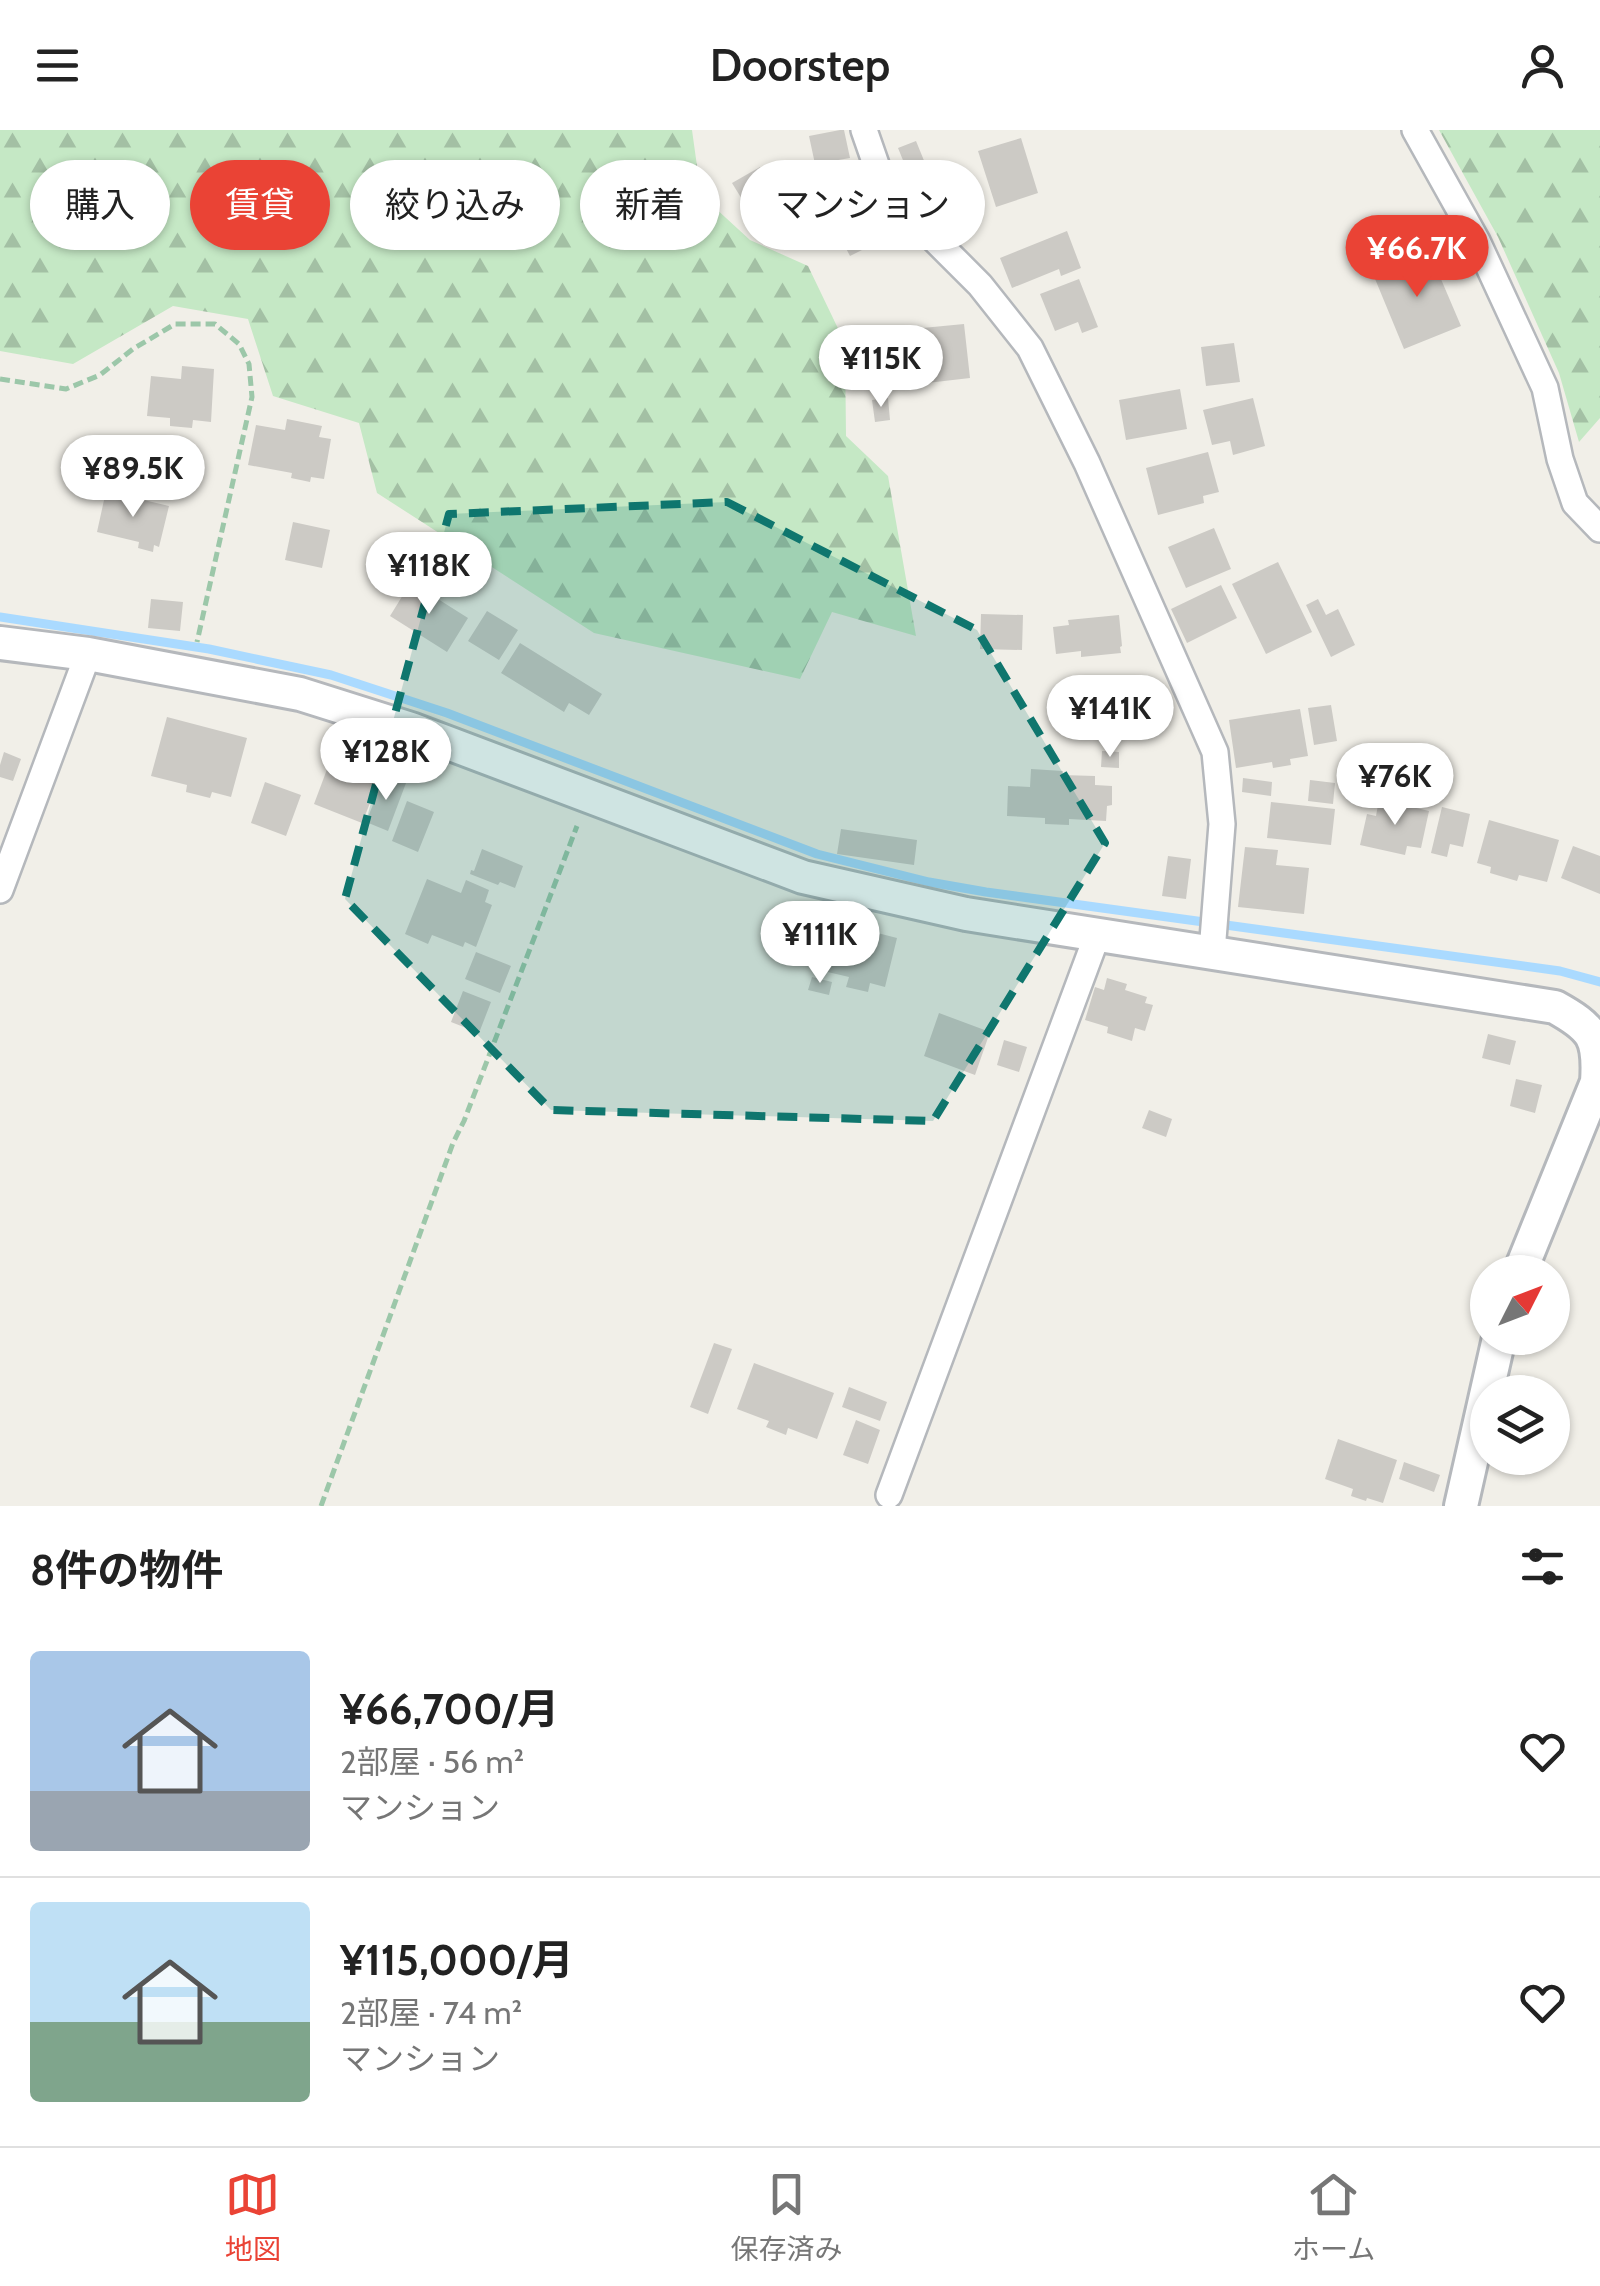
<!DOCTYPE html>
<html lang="ja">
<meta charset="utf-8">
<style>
:root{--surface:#fff;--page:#f6f6f6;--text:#222;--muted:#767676;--line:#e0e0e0;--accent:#ea4335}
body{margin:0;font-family:Cabin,"Noto Sans JP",sans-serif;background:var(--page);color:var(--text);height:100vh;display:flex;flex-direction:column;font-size:38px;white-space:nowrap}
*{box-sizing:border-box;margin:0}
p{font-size:32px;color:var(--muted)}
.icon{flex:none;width:55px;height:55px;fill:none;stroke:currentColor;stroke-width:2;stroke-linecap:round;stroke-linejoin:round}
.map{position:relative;height:1376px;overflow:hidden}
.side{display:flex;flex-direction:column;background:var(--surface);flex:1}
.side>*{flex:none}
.guide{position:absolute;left:30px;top:30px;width:1000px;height:90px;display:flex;gap:20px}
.needle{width:65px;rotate:48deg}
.controls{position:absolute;left:1470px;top:1125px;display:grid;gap:20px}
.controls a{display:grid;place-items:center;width:100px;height:100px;border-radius:50%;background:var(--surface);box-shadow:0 2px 8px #0004;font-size:50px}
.price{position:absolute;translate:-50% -85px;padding:0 22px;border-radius:35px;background:#fff;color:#222;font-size:32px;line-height:65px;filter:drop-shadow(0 2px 5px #0008)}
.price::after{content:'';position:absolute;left:50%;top:60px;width:30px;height:22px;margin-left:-15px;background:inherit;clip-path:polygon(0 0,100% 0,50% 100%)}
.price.active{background:var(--accent);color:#fff}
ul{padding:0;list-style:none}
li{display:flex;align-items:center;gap:30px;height:250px;padding:0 30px}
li+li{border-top:2px solid var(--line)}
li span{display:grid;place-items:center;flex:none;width:280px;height:200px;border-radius:10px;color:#555}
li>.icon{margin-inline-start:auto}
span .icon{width:120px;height:120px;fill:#fffc;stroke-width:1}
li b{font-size:42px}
h2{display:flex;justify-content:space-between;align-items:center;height:120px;padding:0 30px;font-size:42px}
.chip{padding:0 35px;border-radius:45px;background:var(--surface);box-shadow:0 2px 8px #0004;font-size:35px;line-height:90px}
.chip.active{background:var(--accent);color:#fff}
header{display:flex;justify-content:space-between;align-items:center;height:130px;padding:0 30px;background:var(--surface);font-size:45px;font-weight:600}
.menu{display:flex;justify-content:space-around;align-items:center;height:140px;border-top:2px solid var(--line);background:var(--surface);font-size:28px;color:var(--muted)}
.menu a{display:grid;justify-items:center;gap:5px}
.menu .active{color:var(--accent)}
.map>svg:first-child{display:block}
.forest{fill:url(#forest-firs)}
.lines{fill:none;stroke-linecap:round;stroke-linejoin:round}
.stream{stroke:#aadaff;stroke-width:9}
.building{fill:#cccac5}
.minor-casing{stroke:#b5b8bc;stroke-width:30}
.tertiary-casing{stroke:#b5b8bc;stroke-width:38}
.path{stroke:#9cc7a9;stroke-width:5;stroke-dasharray:10 5;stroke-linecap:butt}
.minor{stroke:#fff;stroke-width:25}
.tertiary{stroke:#fff;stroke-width:32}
.marked{fill:#0f766e;fill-opacity:0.2;stroke:#0f766e;stroke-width:8;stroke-dasharray:20 12;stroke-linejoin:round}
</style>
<header><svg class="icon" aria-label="menu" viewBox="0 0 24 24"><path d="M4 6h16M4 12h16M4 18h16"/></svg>Doorstep<svg class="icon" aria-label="person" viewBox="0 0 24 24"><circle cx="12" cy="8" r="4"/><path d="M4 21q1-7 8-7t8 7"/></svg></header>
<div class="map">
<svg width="1600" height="1376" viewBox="0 0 1600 1376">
<defs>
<pattern id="forest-firs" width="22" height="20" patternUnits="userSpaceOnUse" patternTransform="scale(2.5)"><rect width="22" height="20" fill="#c5e8c5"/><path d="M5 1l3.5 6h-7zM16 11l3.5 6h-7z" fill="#a3c0a4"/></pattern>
</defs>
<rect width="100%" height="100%" fill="#f1efe8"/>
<path class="forest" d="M0,0H692L701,65L750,110L808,136L845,213L846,306L888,346L916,506L832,482L800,549L594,503L377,363L359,293L273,266L248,189L173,176L73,234L0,221Z
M1439,0H1600V288L1579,312L1559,243L1498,107Z"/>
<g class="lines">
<path class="stream" d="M0,487L209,519L331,545L447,583L817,724L929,752L986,762L1560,841L1600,852"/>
</g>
<path class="building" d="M840,0H844L850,28L815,34L809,6Z
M1021,8L1038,63L996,77L978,21Z
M916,11L925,33L907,40L898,18Z
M760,37L773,59L781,54L785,61L815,43L826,62L773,93L768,84L756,92L732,53Z
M868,63L890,106L850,126L828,84Z
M1067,101L1081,138L1061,146L1059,139L1012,158L1000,128Z
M1429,121L1461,196L1404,219L1373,144Z
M1079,149L1098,197L1082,203L1078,192L1055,201L1040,164Z
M964,194L970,248L927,253L925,237L906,239L907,247L886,249L881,202Z
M1234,213L1240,252L1206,256L1201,217Z
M182,236L214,239L211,292L193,290L192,298L170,296V288L147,286L151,246L181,249Z
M1180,259L1187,299L1126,310L1119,270Z
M888,268L890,290L875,292L872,270Z
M1253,268L1265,316L1233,325L1230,311L1212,315L1203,280Z
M287,289L322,296L319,307L331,309L324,349L311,347L310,352L291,348L292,343L248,335L256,295L285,300Z
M1208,322L1219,362L1203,366L1204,373L1158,385L1146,338Z
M171,325L202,330L198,357L167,353Z
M106,361L169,376L159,417L154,415L153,422L138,418L139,412L97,402Z
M293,392L330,400L322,438L285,430Z
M1214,398L1231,439L1186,458L1168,417Z
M1278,432L1312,502L1266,524L1232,454Z
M411,452L468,488L447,522L390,486Z
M1221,455L1237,488L1187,513L1171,479Z
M151,469L183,472L180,501L148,498Z
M1318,469L1326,485L1338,479L1355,515L1331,527L1306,475Z
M487,481L518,500L499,530L468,511Z
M981,484L1023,485L1022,520L980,519Z
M1119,485L1122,516L1120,517L1121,523L1081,527V521L1056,524L1053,497L1069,495L1068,490Z
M520,513L602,564L589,585L569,573L564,582L501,543Z
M1331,575L1337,611L1314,615L1308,578Z
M1300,579L1308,626L1290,629L1291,635L1273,638L1272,632L1236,638L1229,590Z
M167,587L247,608L231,667L212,662L210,668L186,662L187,655L151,646Z
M1102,621L1119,622V638L1101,637Z
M4,622L21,629L13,651L0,647V635Z
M343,633L380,648L362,693L314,674L329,634L341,638Z
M1031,639L1063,641L1062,645L1095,646V655L1112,656V675L1107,676L1106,691L1069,689V695L1045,694V688L1007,686L1008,656L1030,657Z
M385,645L406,653L388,701L366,692Z
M1243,648L1272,652L1271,666L1242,662Z
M1310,650L1335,653L1333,674L1308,671Z
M265,652L301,665L286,706L251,693Z
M1379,669L1429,681L1421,718L1407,716L1405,725L1360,715L1367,684L1376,686Z
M407,671L434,682L418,722L392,711Z
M1271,672L1335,679L1331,715L1267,708Z
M1442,677L1470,684L1463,717L1450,714L1447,727L1431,723Z
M1489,690L1559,710L1547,752L1519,745L1517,751L1490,743L1491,737L1477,733Z
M841,699L917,710L914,735L837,724Z
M1573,716L1600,726V764L1561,748Z
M1245,717L1278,720L1276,735L1309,738L1304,784L1238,777Z
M482,719L523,736L515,758L500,752L498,755L470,744L471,740L474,741Z
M1168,726L1191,729L1186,769L1162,766Z
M427,749L461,763L466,750L489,760L485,772L492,775L476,817L465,812L463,817L432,805L428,814L405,804Z
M831,791L897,808L885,857L870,853L868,862L846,857L849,847L819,840Z
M476,822L511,836L500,863L465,849Z
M812,847L832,852L829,865L808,860Z
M1107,848L1127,854L1125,860L1147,867L1145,873L1153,875L1145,901L1135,898L1132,911L1107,903L1108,897L1085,890L1095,857L1104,860Z
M463,861L491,872L479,903L451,892Z
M939,883L990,902L975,945L924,926Z
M1488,904L1516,911L1510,935L1482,928Z
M1004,910L1027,917L1019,942L997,935Z
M1516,949L1542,955L1535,983L1510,976Z
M1149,980L1172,989L1166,1007L1142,998Z
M714,1213L732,1219L708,1284L690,1277Z
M754,1233L834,1263L817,1309L788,1298L786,1305L766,1297L769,1291L737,1279Z
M849,1257L887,1272L880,1291L842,1277Z
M856,1290L880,1300L868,1334L843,1325Z
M1338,1309L1397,1330L1383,1373L1367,1368L1366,1371L1351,1366L1353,1359L1325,1349Z
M1404,1332L1440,1345L1434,1362L1399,1349Z"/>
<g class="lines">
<defs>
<path id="minor" d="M864,0L879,43L904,79L980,155L1030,218L1087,333L1215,622L1222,694L1212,822
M1415,0L1477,111L1545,258L1560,329L1575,373L1600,399
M0,760L88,524
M889,1365L1098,803"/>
<path id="tertiary" d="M0,513L88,524L300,564L411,599L803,747L966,784L1555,877C1593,898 1600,908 1597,952L1520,1142
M1461,1376L1499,1208"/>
</defs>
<use href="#minor" class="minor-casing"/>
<use href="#tertiary" class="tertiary-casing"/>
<path class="path" d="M0,249L66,259L100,245L133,219L175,194H215L239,214L249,234L252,267L197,512
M321,1376L453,1013L464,991L577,696"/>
<use href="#minor" class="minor"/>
<use href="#tertiary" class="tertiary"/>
</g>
<path class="marked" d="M727,372L977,500L1105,713L933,991L551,980L345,769L449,384Z"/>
</svg>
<div class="controls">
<a><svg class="needle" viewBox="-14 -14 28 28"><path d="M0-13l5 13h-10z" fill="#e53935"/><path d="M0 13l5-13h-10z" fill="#767676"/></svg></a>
<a><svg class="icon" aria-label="layers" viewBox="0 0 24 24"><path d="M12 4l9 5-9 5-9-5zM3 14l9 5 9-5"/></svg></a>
</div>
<b class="price active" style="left:1417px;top:170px">¥66.7K</b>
<b class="price" style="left:881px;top:280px">¥115K</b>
<b class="price" style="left:133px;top:390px">¥89.5K</b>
<b class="price" style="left:429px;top:487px">¥118K</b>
<b class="price" style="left:1110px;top:630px">¥141K</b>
<b class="price" style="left:386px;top:673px">¥128K</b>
<b class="price" style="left:1395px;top:698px">¥76K</b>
<b class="price" style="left:820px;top:856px">¥111K</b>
<div class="guide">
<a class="chip">購入</a>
<a class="chip active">賃貸</a>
<a class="chip">絞り込み</a>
<a class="chip">新着</a>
<a class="chip">マンション</a>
</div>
</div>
<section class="side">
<h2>8件の物件<svg class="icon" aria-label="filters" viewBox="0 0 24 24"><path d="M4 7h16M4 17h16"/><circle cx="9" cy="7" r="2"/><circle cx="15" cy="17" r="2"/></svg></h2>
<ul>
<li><span style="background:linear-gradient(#a9c7e8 70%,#9aa5b1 0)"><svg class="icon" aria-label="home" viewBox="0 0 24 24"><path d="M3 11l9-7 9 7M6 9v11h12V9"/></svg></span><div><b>¥66,700/月</b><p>2部屋 · 56 m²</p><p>マンション</p></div><svg class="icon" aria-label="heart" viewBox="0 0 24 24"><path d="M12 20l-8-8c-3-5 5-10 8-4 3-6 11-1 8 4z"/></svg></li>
<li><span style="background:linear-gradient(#bfe0f5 60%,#7fa58c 0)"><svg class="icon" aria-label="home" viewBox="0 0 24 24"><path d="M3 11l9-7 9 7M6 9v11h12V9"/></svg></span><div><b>¥115,000/月</b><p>2部屋 · 74 m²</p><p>マンション</p></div><svg class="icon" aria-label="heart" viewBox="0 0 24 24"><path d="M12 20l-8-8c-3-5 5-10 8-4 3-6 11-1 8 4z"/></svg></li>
</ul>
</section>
<nav class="menu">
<a class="active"><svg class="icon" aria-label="map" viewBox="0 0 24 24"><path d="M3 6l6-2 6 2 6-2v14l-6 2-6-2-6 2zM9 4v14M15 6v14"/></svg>地図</a>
<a><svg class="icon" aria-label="saved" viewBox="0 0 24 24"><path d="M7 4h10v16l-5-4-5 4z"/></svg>保存済み</a>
<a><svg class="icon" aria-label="home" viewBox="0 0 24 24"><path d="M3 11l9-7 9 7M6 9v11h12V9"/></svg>ホーム</a>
</nav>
